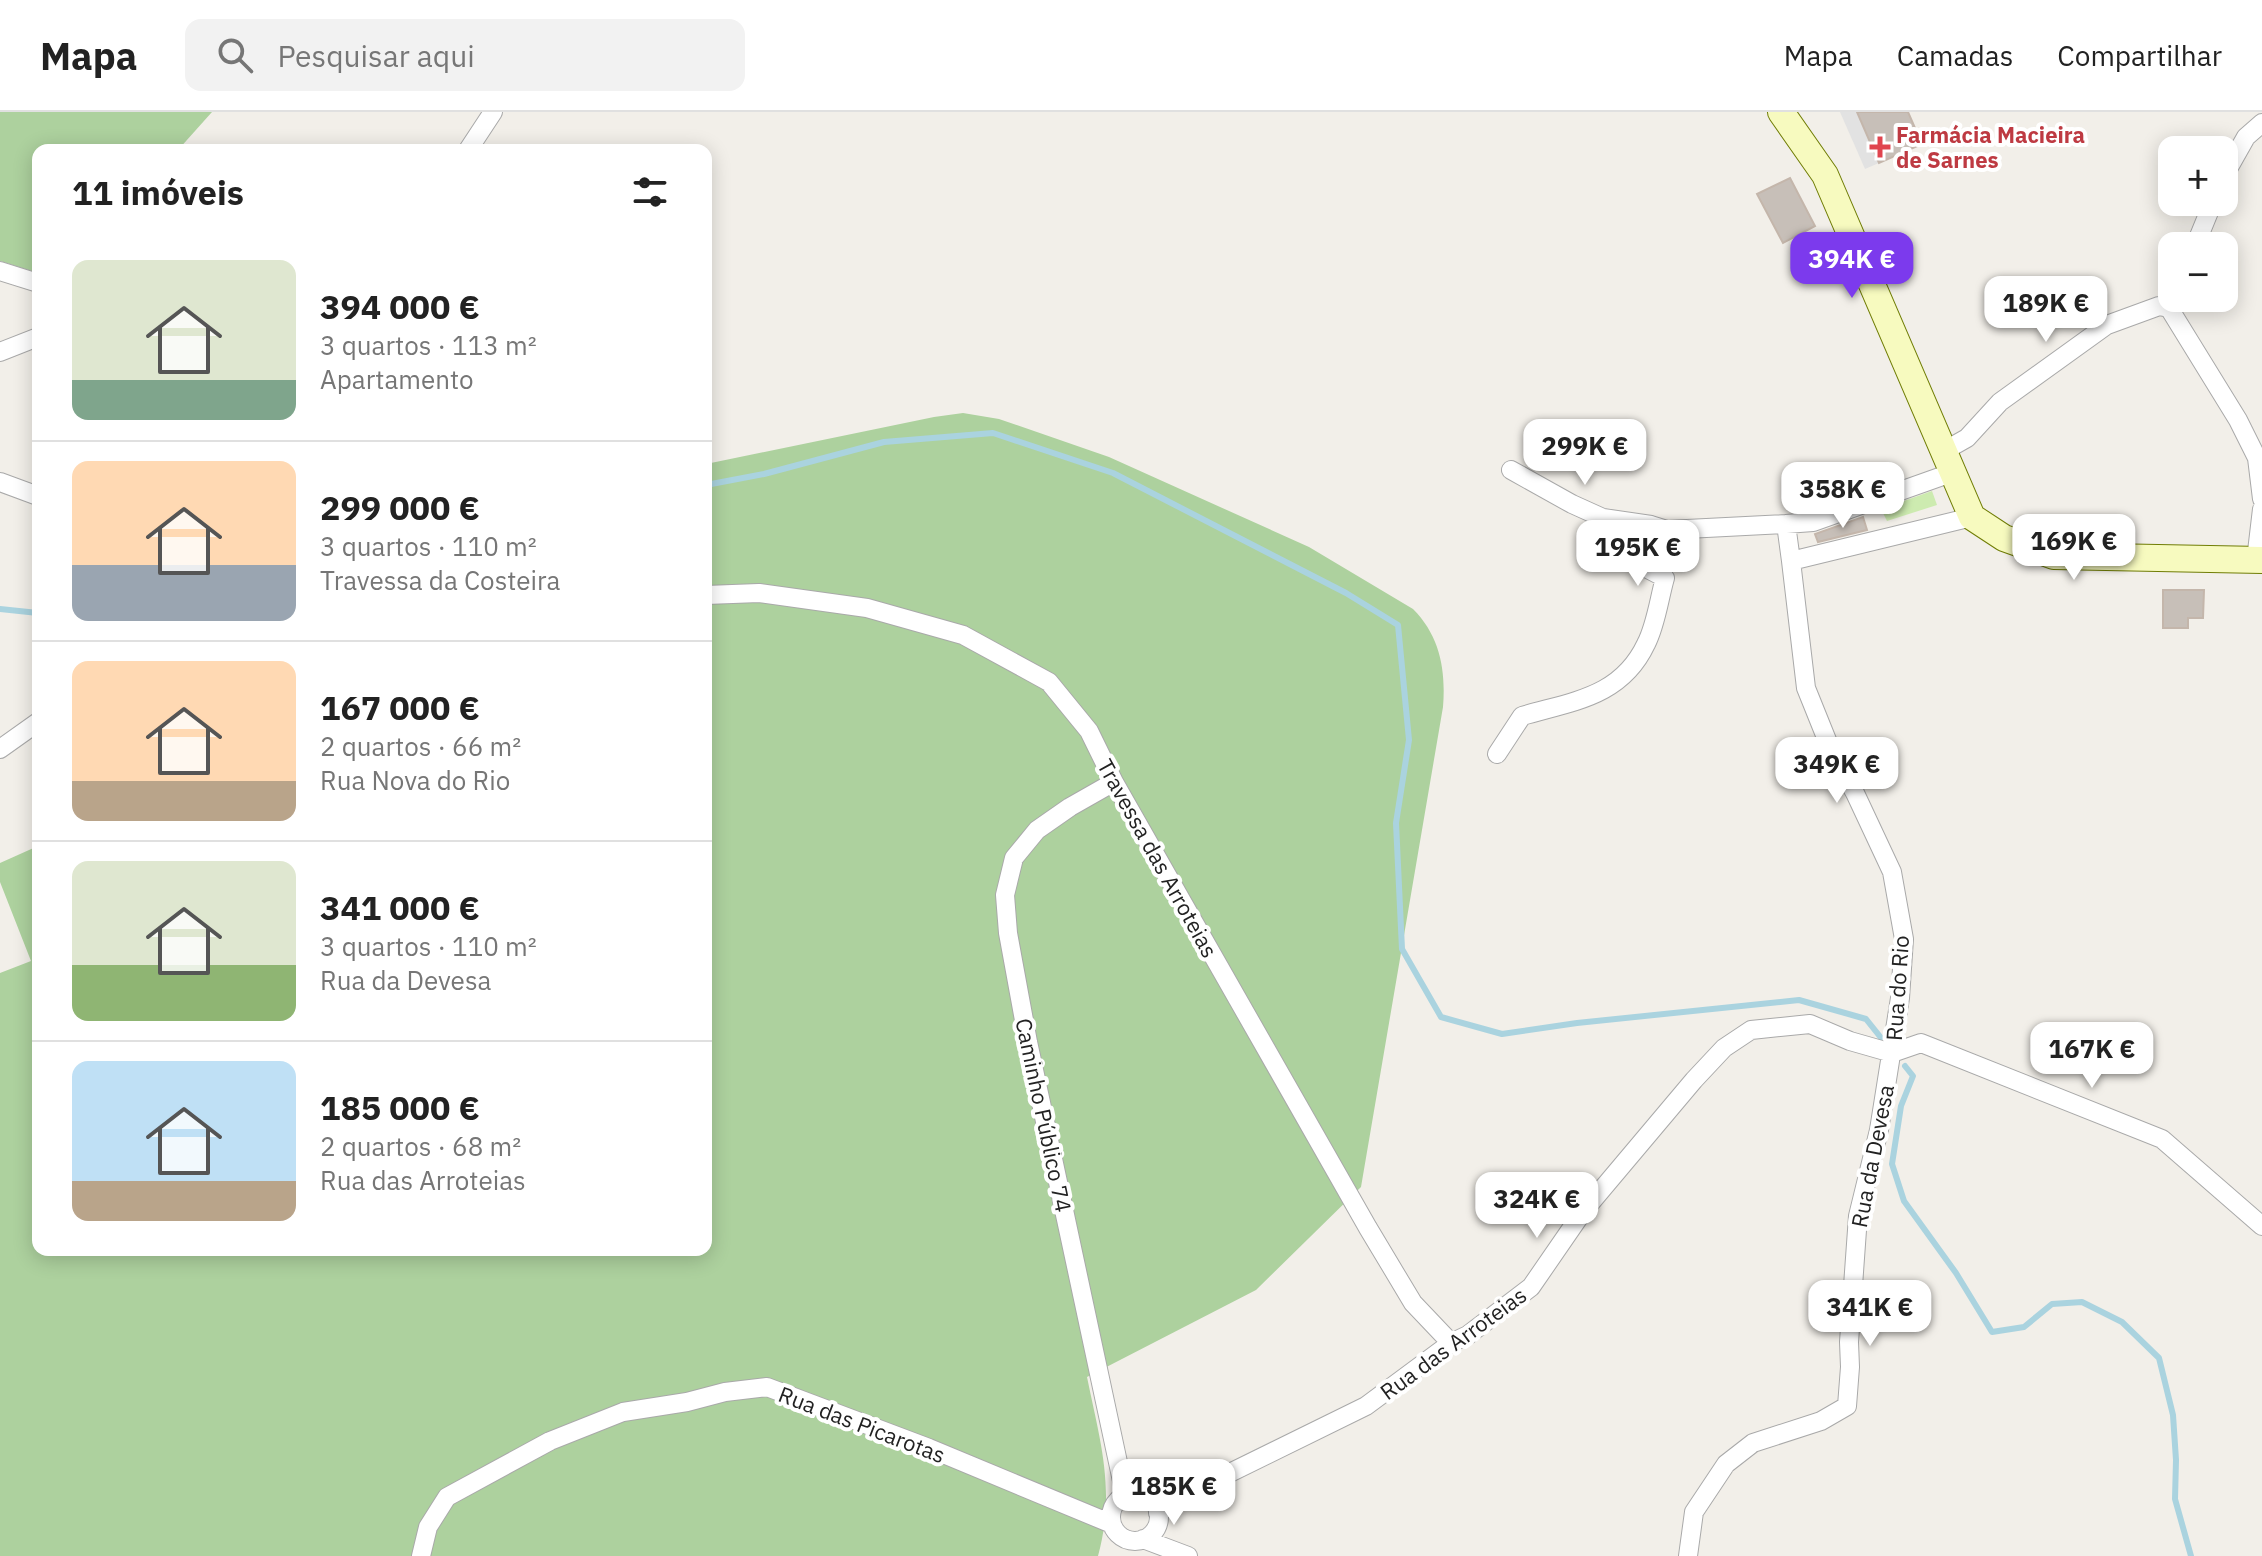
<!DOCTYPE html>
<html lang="pt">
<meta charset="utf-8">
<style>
:root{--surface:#fff;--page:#f2f2f2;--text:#222;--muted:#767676;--line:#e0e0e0;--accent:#7c3aed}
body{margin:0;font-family:"IBM Plex Sans",sans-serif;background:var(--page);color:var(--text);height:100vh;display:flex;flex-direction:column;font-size:30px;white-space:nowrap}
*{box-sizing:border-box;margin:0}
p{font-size:26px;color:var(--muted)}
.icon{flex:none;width:44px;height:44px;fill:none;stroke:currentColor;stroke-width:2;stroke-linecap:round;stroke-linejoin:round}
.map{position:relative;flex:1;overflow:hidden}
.side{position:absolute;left:32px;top:32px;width:680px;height:1112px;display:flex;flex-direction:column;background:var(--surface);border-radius:16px;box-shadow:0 4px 20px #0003}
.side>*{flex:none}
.controls{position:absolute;left:2158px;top:24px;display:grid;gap:16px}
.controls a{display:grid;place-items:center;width:80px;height:80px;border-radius:16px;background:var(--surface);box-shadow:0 4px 20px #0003;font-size:40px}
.price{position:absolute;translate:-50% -68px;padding:0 18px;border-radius:16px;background:#fff;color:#222;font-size:26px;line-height:52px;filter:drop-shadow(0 2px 4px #0008)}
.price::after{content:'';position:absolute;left:50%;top:48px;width:24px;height:18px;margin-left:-12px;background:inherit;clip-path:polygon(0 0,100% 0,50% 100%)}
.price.active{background:var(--accent);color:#fff}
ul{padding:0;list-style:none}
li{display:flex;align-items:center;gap:24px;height:200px;padding:0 40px}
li+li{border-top:2px solid var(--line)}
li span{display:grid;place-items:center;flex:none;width:224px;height:160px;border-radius:16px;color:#555}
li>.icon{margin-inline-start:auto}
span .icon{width:96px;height:96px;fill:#fffc;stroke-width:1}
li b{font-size:34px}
h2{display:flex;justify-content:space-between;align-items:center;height:96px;padding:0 40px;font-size:34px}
header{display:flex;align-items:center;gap:48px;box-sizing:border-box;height:112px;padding:0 40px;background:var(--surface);border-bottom:2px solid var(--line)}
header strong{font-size:38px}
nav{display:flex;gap:44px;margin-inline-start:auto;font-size:28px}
.search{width:560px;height:72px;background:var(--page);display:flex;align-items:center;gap:20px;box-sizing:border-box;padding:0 28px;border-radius:16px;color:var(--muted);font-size:30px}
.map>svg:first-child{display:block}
.grass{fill:#cdebb0}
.forest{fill:#add19e}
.parking{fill:#e2e2e2}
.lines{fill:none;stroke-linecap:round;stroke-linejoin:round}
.stream{stroke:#aad3df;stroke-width:6}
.building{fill:#c7bfb8;stroke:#c4b6ab;stroke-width:2}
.minor-casing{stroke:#a9a9a9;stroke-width:20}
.secondary-casing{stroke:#707d05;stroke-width:28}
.minor{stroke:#fff;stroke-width:18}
.secondary{stroke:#f7fabf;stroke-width:26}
.health-dot{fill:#e0444e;stroke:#fff;stroke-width:3}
.labels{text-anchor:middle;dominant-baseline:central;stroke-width:8;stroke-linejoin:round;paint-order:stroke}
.health-label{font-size:22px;font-weight:bold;fill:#be3a42;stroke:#fff;text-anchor:start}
.street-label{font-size:22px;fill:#222;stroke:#fff}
</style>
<header>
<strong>Mapa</strong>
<div class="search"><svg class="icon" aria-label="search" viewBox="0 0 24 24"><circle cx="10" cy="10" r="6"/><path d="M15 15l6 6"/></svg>Pesquisar aqui</div>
<nav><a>Mapa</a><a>Camadas</a><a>Compartilhar</a></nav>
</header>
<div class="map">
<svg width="2262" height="1444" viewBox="0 0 2262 1444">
<rect width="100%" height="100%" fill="#f2efe9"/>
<path class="grass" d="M1932,379L1937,393L1887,409L1881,397Z"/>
<path class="forest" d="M0,0H212L178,38H38V161L0,149Z
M963,301L999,307L1109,345L1309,435L1413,497C1440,524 1446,558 1443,595L1361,1075L1256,1178L1087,1265C1100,1329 1116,1378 1098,1444H0V861L31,849L0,770V751L38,734V1138H706V352L934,305Z"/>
<path class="parking" d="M1840,0H1857L1879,51L1865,57Z"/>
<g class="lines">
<path class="stream" d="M706,373L764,362L884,330L993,321L1113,361L1346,481L1398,513L1409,628L1396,711L1402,837L1441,905L1502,922L1577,911L1799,888L1866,907L1882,927
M0,497L38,501
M1905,954L1913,964L1901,994L1892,1052L1904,1089L1956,1161L1992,1220L2024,1215L2052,1192L2082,1190L2122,1210L2159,1246L2173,1303L2176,1348L2175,1387L2191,1444"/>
</g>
<path class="building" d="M1857,0H1908L1922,32L1879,51Z
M1790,66L1815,114L1783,131L1757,82Z
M1863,405L1867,418L1818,430L1815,422Z
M2163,478H2204L2203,506H2188V516H2163Z"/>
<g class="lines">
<defs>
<path id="minor" d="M468,38L493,0
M2224,64L2246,25L2262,11
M2195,134L2213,90
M0,159L38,171
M2169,196L2238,308L2257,346L2262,387
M2169,196L2168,179L2172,173
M0,240L38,225
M1944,339L1967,326L2000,290L2107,213L2159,194L2169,196
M1511,358L1572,392L1603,406L1651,413
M1951,361L1813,410L1786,412L1791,449L1972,405
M0,370L38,384
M2256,448L2262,397
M706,483L759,481L867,496L963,523L1049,570L1089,619L1114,670L1368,1116L1413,1191L1451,1231
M0,637L38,610
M1497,642L1522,604C1573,589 1621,585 1646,532C1656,513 1659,487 1665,466L1640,453L1651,413L1667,418L1786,412
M1114,670L1070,695L1037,718L1014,746L1005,783L1008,821L1028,930L1125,1383
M1892,941L1921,931L2162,1027L2262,1114
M1111 1405a24 24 0 1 1 48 0a24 24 0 1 1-48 0Z
M1158,1401L1193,1379L1366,1294L1451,1231L1468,1223L1531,1175L1582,1101L1694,968L1724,936L1751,918L1810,912L1850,929L1892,941
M1143,1427L1188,1444
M421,1444L428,1415L447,1385L550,1329L623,1300L687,1290L725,1280L767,1275L929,1336L1112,1412
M1688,1444L1694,1400L1726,1352L1753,1331L1821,1309L1847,1294L1850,1255L1849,1230L1858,1104L1879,1018L1900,886L1904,827L1892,760L1855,681L1831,638L1806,576L1791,449"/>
<path id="secondary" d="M1781,0L1825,63L1972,405L2004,426L2054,444L2262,448"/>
</defs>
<use href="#minor" class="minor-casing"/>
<use href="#secondary" class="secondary-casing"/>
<use href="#minor" class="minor"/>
<use href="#secondary" class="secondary"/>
</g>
<path class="health-dot" d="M1876 23h8v8h8v8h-8v8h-8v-8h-8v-8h8z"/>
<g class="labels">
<g class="health-label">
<text x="1896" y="22">Farmácia Macieira<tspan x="1896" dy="25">de Sarnes</tspan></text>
</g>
<g class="street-label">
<text transform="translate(1158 746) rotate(61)">Travessa das Arroteias</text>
<text transform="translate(1897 876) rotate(-86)">Rua do Rio</text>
<text transform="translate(1044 1003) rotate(78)">Caminho Público 74</text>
<text transform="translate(1872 1044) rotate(-79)">Rua da Devesa</text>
<text transform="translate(1453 1231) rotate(-36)">Rua das Arroteias</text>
<text transform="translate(862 1312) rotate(21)">Rua das Picarotas</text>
</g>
</g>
</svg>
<div class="controls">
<a>+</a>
<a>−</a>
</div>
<b class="price active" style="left:1852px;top:188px">394K €</b>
<b class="price" style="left:2046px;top:232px">189K €</b>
<b class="price" style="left:1585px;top:375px">299K €</b>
<b class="price" style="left:1843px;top:418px">358K €</b>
<b class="price" style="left:2074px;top:470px">169K €</b>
<b class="price" style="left:1638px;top:476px">195K €</b>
<b class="price" style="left:1837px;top:693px">349K €</b>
<b class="price" style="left:2092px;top:978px">167K €</b>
<b class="price" style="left:1537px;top:1128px">324K €</b>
<b class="price" style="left:1870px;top:1236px">341K €</b>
<b class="price" style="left:1174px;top:1415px">185K €</b>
<section class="side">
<h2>11 imóveis<svg class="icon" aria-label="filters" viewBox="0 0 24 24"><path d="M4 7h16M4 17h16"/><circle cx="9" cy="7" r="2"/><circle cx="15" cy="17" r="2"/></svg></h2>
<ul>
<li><span style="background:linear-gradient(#dfe7d0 75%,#7fa58c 0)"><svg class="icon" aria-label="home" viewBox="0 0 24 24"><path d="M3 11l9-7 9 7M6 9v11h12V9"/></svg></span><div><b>394 000 €</b><p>3 quartos · 113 m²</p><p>Apartamento</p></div></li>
<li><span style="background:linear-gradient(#ffd9b3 65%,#9aa5b1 0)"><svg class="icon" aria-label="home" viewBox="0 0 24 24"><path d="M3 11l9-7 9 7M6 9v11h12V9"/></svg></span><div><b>299 000 €</b><p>3 quartos · 110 m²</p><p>Travessa da Costeira</p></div></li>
<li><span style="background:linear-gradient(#ffd9b3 75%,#b9a48a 0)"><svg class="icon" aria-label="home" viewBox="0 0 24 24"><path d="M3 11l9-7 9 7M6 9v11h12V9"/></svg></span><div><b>167 000 €</b><p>2 quartos · 66 m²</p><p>Rua Nova do Rio</p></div></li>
<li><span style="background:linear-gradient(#dfe7d0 65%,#8fb573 0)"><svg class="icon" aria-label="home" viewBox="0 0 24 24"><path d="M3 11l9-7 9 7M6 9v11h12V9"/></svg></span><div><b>341 000 €</b><p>3 quartos · 110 m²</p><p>Rua da Devesa</p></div></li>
<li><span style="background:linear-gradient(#bfe0f5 75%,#b9a48a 0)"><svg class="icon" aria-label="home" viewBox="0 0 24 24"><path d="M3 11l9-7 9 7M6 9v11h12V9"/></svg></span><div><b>185 000 €</b><p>2 quartos · 68 m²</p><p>Rua das Arroteias</p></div></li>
</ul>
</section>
</div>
